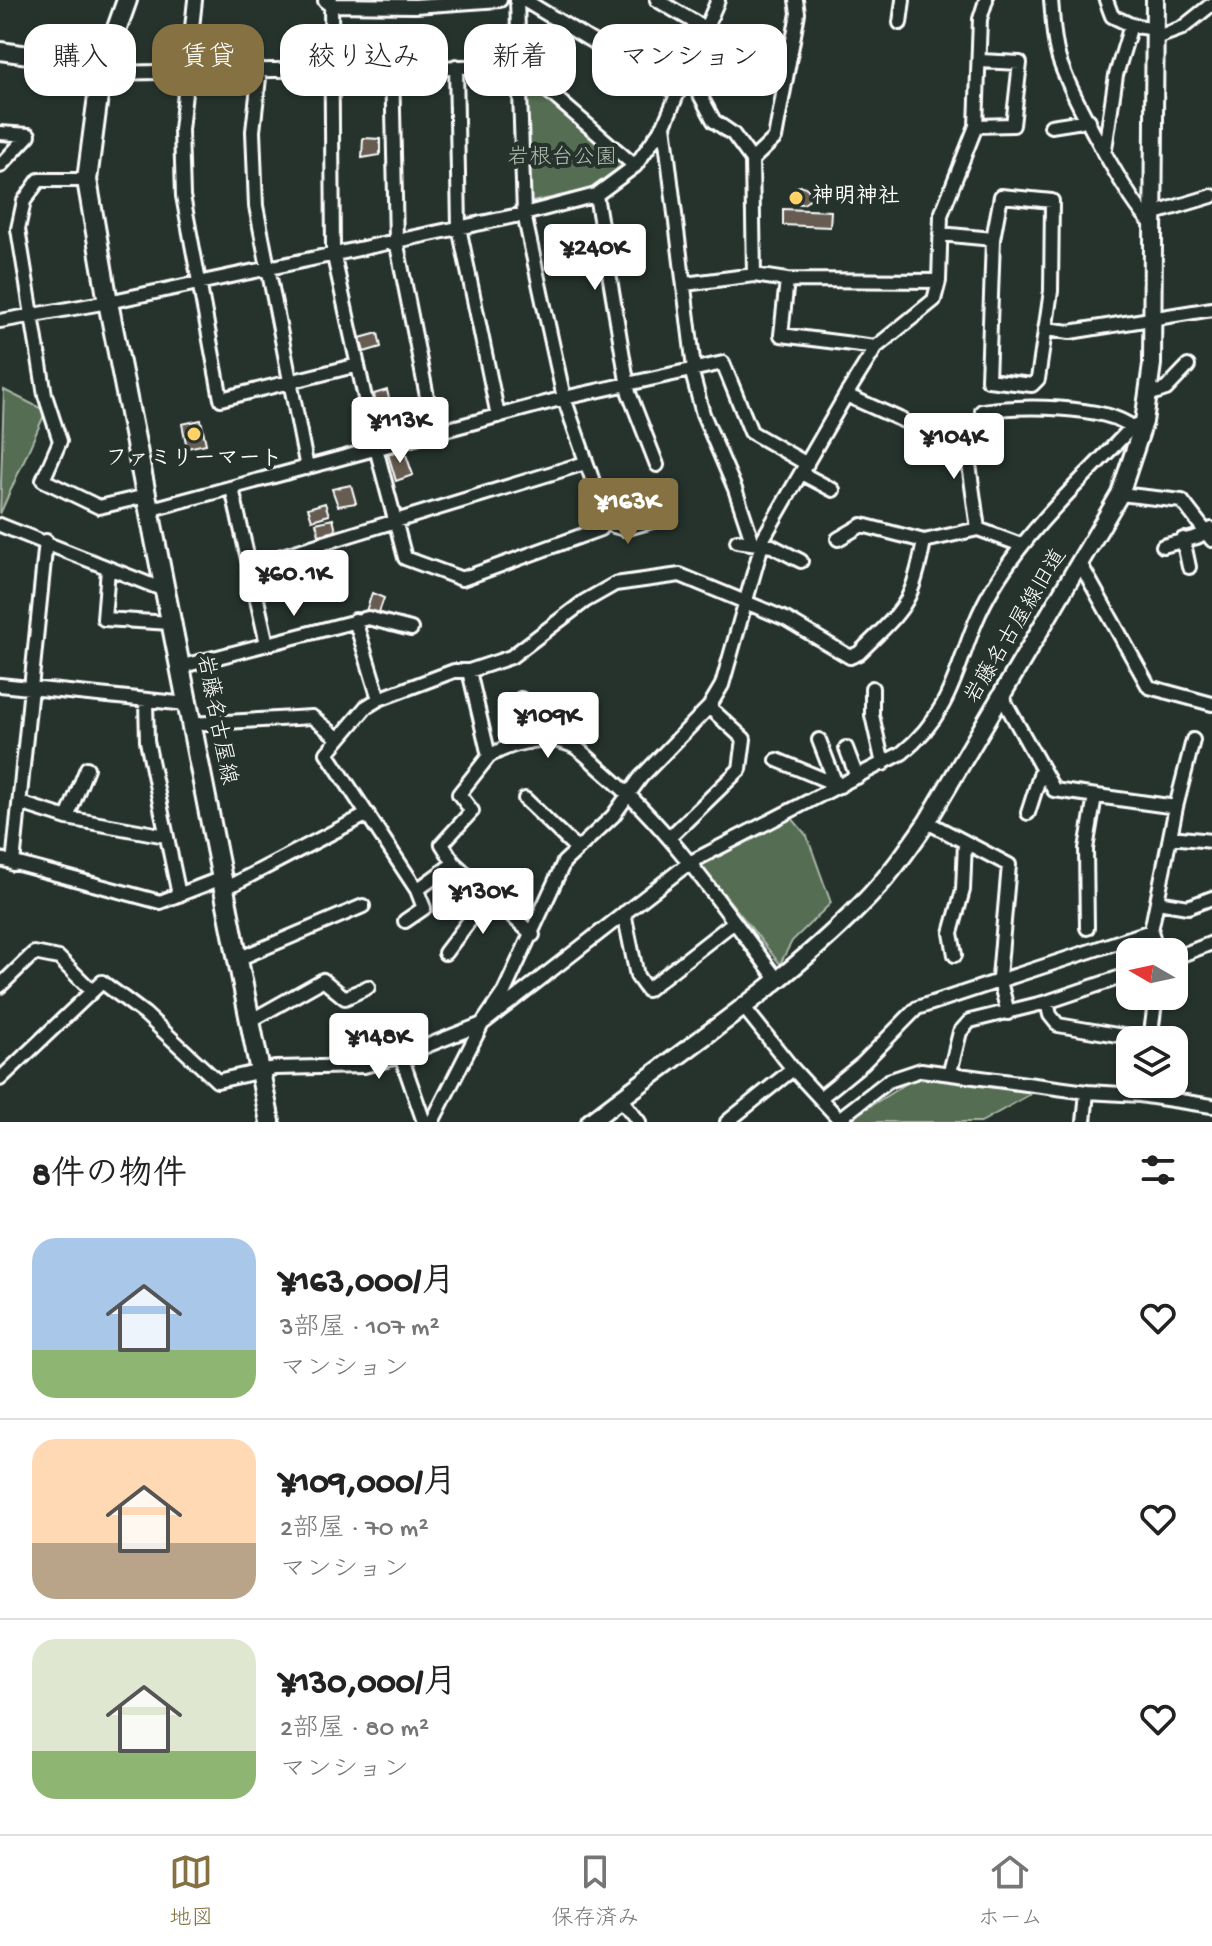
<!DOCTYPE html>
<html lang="ja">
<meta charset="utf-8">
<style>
:root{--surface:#fff;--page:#f2f2f2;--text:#222;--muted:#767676;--line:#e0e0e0;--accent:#857141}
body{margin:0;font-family:"Gochi Hand","Klee One",sans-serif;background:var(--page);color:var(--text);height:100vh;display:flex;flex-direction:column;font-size:30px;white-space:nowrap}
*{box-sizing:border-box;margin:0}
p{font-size:26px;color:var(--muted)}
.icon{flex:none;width:44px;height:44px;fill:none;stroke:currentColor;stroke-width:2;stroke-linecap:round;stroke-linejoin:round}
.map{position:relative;height:1122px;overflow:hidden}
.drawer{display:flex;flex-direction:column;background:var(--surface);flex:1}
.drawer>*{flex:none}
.top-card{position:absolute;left:24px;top:24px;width:800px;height:72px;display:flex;gap:16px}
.needle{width:52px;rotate:279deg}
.buttons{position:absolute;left:1116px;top:938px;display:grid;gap:16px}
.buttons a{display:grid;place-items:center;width:72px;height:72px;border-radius:16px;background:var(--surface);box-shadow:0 2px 6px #0004;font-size:40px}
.price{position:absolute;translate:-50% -68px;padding:0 18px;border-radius:8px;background:#fff;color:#222;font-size:26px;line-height:52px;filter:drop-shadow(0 2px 4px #0008)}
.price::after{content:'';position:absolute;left:50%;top:48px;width:24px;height:18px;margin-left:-12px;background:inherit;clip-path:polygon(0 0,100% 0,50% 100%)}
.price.active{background:var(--accent);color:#fff}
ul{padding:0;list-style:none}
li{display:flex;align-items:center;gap:24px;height:200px;padding:0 32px}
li+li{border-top:2px solid var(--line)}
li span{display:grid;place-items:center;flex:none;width:224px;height:160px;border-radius:24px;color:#555}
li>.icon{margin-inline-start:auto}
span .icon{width:96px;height:96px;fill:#fffc;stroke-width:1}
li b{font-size:34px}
h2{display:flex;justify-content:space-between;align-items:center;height:96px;padding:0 32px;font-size:34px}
.pill{padding:0 28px;border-radius:24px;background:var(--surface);box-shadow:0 2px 6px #0004;font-size:28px;line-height:72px}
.pill.active{background:var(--accent);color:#fff}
.tabs{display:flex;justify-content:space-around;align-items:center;height:112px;border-top:2px solid var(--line);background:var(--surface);font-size:22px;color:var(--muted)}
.tabs a{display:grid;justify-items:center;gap:4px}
.tabs .active{color:var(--accent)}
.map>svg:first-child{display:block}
.green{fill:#556d52;stroke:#aab6a8;stroke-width:2}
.building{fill:#665b51;stroke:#fff;stroke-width:2}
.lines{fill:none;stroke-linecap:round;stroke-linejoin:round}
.minor-casing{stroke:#fff;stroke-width:18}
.tertiary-casing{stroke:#fff;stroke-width:22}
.secondary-casing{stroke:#fff;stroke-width:24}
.minor{stroke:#26332d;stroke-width:12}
.tertiary{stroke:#26332d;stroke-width:16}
.secondary{stroke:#26332d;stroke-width:18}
.poi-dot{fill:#ffd166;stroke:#26332d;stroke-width:3}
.labels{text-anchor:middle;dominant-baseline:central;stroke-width:8;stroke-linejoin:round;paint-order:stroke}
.park-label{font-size:22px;fill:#b2bdb1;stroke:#26332d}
.poi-label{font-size:22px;font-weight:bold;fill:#fff;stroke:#26332d;text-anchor:start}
.street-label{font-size:22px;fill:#fff;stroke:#26332d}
</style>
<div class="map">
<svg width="1212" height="1122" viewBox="0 0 1212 1122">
<rect width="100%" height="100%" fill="#26332d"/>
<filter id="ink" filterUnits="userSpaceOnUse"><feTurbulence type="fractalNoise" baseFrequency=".0125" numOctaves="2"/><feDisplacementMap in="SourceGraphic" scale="16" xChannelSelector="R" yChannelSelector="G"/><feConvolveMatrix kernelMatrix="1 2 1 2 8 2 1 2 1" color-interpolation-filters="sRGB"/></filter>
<g filter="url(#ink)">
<path class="green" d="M522,77L623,165L588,190L527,203Z
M4,390L46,411L0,514Z
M791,817L807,836L831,903L792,941L780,964L701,865L751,835Z
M915,1078L1043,1087L981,1122H845Z"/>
<path class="building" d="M363,138L380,139V155L362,158Z
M792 195a9 9 0 1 1 18 0a9 9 0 1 1-18 0Z
M783,209L831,211L830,227L783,225Z
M378,333L381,347L364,352L360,338Z
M387,390L391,406L377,410L374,394Z
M201,420L206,444L187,448L182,424Z
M404,449L413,475L396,481L388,454Z
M351,485L356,503L338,506L332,489Z
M325,503L329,515L312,520L308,508Z
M333,519L336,531L319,535L316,523Z
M317,554L321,572L307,575L302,560Z
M372,593L384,598L378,615L366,611Z"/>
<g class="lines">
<defs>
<path id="minor" d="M195,0L181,130L183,196L221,399L358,365
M331,0L333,252L376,448L405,558L462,579L600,529L606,519L564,398L524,214L517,0
M524,0L676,92
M657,0L708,30
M1051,0C1053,20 1053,42 1060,62C1072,96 1127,200 1152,224
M1106,0L1112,16L1131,25L1155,29
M325,1L330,5L415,6L500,0
M900,23L903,0
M1155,38L1182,28L1212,4
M456,66L459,227L498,416
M392,67L396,240L434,432
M260,69L253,131L256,206L307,468
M101,73L519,66L635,166
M684,77L699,93L714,121L733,134L752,160L754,275
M664,125L694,368
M976,126L1013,125L1020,63L980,61
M1051,126L1089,120
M0,133L29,135
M1105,149L1116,75L1131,25
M752,160L775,138L798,13L796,0
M0,166L29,135
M87,180H39L24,201L18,229L45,395L60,441L43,480L99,507L146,496
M596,195L629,393L657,465
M1001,196L1052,201L1051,291L1038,379L1032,385L988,380L993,239Z
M1152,214L1212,196
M940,234L993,239
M787,280L781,335L876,347
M685,284L754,275L787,280L939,281
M0,321L108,302L524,214L596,195L635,166L664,125L718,0
M1045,329L1070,332L1212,309
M691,369L703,414L735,489L753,543
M846,395L904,421
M1148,395L1166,389L1188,366
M982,411C1016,405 1105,405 1132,427
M964,428L978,529
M801,473L833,490
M232,488L267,644
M1120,494L1182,501L1212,540
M148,510L564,398L723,363L751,432L807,464
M604,523L624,529L652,521
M0,525L164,590
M838,539L862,525L924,541
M1183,539L1189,567
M737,541L772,546L801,561
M1163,546L1197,537L1212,529
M1081,565L1149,687L1212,704
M249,566L585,463
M108,569L104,619L171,623
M355,620L379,699
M179,667L368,618L411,629
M469,671L489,756C512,743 545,734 571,745C583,750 594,764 604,772C672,831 722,906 776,978
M0,685L187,704
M872,688V715L883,764
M1001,695L1054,790L1176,807L1193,740
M521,699L528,742
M146,702L147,741L179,895
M191,724L312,717L338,738
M819,740L836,784
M846,748L857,777
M777,760L840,786
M525,799L577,849
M20,803L67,818L166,836
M1028,813L1042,769
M67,818L87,768
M927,822L1009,865L999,977L1008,1013
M670,837L740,769L744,739L709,707
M1170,837L1212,841
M0,859L160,902L222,878
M454,863L442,844L472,811L459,794L489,756
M13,864L46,541
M224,889L368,814
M1157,902L1188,907L1212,898
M624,913L637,976L647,990L734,922
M405,921L424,908L417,890
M1087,928L1086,849L1095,796
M533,935L454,863L417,890L327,753L366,707L379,699L454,671H469L511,657L585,601L615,584L680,575L786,619L850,657L859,653C904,608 912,606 924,541L978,529L1021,545
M1157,952L1151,931L1176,807
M445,953L489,895
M955,955L951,933L963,890L965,842
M1174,958L1212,943
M238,959L363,906
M0,986L34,953L59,958L91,990
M1047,1002L1050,1015L1058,1025L1147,1040
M742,1005L793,1069L839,1119L888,1081L921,1070L1087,1092
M250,1021L323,980L345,998L368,987
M1150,1040L1156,996
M401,1056L424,1122
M950,1072L960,1032L970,1021L1047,1002L1130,974
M0,1079L102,982L145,1014L217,1081L275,1068L364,1066L401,1056L482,1024L689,863L902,753C962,704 956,649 992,589C1028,528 1083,479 1132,427L1144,422
M620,1098L639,1122
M820,1098L863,1063L917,1008L1151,931
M432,1122L482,1024L504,992L564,862L613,816L641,777L709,707L722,685L764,537L846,395L876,347L934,300L939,281L941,215L976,126L980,19L986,0
M727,1122L793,1069
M1084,1122L1087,1092L1140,1095L1212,1106"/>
<path id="tertiary" d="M0,51L72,61L101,73
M590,1122C681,1051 782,986 862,904C887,879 907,851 927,822L1120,494L1144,422L1152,364L1155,0"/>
<path id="secondary" d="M127,0L101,73L87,180L108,302L270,1122"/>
</defs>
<use href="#minor" class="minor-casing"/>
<use href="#tertiary" class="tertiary-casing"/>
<use href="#secondary" class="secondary-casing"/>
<use href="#minor" class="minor"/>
<use href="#tertiary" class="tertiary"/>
<use href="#secondary" class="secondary"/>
</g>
</g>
<g class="poi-dot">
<circle cx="796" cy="198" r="8"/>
<circle cx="194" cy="434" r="8"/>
</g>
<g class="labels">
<g class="park-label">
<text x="562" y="159">岩根台公園</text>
</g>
<g class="poi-label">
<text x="812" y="198">神明神社</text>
<text x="194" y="460" text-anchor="middle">ファミリーマート</text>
</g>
<g class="street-label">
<text transform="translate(1017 627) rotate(-59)">岩藤名古屋線旧道</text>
<text transform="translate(215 720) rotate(79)">岩藤名古屋線</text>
</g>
</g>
</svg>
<div class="buttons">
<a><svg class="needle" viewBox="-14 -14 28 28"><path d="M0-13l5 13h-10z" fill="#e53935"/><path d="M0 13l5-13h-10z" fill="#767676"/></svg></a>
<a><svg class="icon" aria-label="layers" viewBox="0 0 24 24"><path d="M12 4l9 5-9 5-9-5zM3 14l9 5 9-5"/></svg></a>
</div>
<b class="price" style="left:595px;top:292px">¥240K</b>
<b class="price" style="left:400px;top:465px">¥113K</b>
<b class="price" style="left:954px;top:481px">¥104K</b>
<b class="price active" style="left:628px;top:546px">¥163K</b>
<b class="price" style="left:294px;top:618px">¥60.1K</b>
<b class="price" style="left:548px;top:760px">¥109K</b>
<b class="price" style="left:483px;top:936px">¥130K</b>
<b class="price" style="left:379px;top:1081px">¥148K</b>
<div class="top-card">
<a class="pill">購入</a>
<a class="pill active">賃貸</a>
<a class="pill">絞り込み</a>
<a class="pill">新着</a>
<a class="pill">マンション</a>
</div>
</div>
<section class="drawer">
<h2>8件の物件<svg class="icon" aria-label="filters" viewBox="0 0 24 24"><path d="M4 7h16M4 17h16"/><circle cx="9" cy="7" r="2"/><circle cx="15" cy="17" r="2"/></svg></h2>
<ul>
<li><span style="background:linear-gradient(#a9c7e8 70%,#8fb573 0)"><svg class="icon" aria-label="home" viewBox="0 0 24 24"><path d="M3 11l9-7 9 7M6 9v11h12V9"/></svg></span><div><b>¥163,000/月</b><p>3部屋 · 107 m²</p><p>マンション</p></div><svg class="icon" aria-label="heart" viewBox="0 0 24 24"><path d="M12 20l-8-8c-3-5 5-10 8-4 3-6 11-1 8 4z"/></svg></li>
<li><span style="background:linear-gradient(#ffd9b3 65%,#b9a48a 0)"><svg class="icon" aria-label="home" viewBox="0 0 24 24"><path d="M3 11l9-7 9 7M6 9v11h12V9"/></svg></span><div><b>¥109,000/月</b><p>2部屋 · 70 m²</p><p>マンション</p></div><svg class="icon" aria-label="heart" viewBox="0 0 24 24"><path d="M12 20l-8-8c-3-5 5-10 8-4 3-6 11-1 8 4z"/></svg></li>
<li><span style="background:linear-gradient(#dfe7d0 70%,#8fb573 0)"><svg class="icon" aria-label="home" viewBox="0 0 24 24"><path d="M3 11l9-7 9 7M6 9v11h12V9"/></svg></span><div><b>¥130,000/月</b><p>2部屋 · 80 m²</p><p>マンション</p></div><svg class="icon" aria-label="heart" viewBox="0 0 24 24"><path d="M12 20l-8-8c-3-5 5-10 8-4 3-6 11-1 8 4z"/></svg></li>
</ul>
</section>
<nav class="tabs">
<a class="active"><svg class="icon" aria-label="map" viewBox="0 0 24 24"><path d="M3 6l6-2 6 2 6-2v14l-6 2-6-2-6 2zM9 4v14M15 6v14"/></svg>地図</a>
<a><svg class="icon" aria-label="saved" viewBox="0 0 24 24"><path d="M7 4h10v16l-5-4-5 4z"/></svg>保存済み</a>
<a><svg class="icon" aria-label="home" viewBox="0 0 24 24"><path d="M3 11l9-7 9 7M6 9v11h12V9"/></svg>ホーム</a>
</nav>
